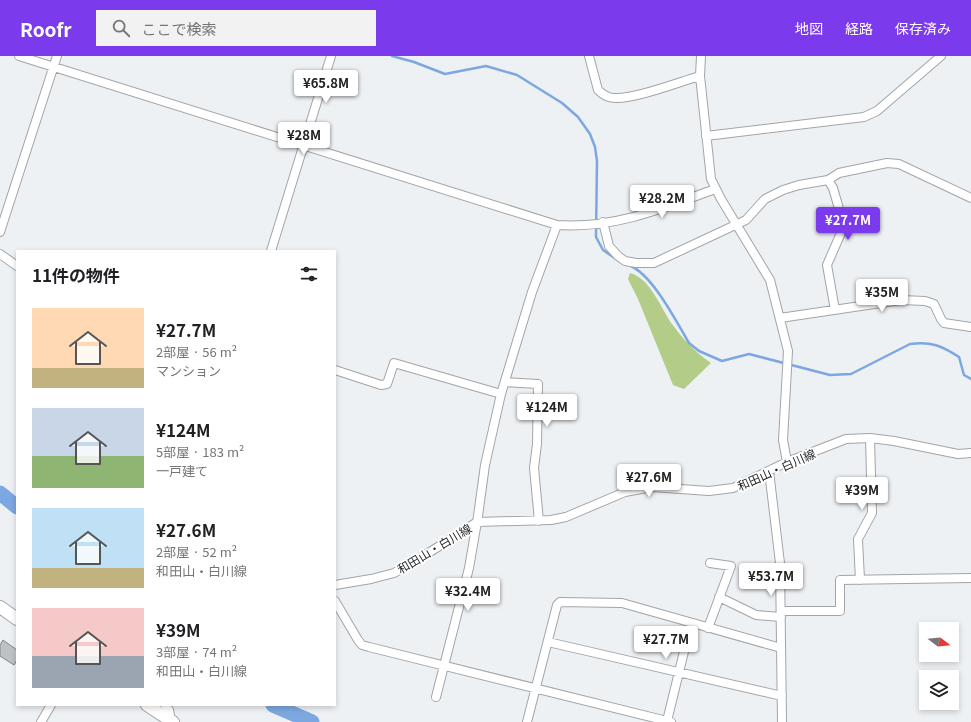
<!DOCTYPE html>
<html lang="ja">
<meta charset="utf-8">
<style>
:root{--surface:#fff;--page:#f2f2f2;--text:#202124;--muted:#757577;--accent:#7c3aed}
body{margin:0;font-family:Georgia,"Noto Sans JP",serif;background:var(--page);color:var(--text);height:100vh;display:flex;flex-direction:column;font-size:15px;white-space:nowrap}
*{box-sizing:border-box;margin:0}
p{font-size:13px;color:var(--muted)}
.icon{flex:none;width:22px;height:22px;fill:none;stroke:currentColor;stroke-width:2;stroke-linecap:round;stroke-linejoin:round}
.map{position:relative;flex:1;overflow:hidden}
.side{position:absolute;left:16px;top:194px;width:320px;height:456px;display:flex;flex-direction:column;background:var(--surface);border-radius:0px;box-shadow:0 2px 6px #0003}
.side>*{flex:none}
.needle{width:26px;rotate:106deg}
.tools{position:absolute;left:919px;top:566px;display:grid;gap:8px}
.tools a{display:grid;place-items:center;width:40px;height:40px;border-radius:0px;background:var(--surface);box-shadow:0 2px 6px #0003;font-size:20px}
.price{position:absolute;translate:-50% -34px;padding:0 9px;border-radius:4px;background:#fff;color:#222;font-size:13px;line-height:26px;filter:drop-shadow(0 1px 2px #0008)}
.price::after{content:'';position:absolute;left:50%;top:24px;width:12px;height:9px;margin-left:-6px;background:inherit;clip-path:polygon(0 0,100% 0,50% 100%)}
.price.selected{background:var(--accent);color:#fff}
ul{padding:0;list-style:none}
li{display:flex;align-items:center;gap:12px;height:100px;padding:0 16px}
li span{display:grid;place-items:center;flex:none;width:112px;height:80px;border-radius:0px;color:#555}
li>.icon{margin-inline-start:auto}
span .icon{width:48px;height:48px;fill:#fffc;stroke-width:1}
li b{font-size:17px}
h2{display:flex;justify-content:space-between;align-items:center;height:48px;padding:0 16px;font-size:17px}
header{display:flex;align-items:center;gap:24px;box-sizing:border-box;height:56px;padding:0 20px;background:var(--accent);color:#fff}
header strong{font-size:19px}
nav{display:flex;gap:22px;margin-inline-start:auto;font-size:14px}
.search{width:280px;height:36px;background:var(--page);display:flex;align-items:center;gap:10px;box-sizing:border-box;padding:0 14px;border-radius:0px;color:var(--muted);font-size:15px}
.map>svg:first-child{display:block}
.forest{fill:#b3cc87}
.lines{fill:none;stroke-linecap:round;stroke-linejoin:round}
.stream{stroke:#7da7e0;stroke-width:2.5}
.river{stroke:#7da7e0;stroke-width:15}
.building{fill:#bfc2c5;stroke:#818487}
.minor-casing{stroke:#a2a5a8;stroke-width:10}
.primary-casing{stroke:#a2a5a8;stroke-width:14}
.minor{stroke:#fff;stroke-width:8}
.primary{stroke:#fff;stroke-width:12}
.labels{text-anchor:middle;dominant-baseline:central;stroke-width:3.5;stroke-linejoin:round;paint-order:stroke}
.street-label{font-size:12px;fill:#1e1f21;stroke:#fff}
</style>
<header>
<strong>Roofr</strong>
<div class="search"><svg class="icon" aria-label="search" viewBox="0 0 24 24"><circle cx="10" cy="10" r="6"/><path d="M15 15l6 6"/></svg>ここで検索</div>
<nav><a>地図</a><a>経路</a><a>保存済み</a></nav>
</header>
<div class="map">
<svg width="971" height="666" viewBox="0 0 971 666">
<rect width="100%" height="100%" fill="#eef1f4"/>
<path class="forest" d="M630,217C651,223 660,251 672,268C683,283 695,296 711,307L684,333L673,329L638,243L628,223Z"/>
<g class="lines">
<path class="stream" d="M392,0L414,6L445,18L486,10L517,19L562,47L578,61L590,78L595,91L597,105L596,181L603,194L619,205
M629,209C653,219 676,265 689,287L699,295L722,305L749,298L830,319L851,318L910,288C931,285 942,290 959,301L964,319L971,323"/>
<path class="river" d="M0,437L17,451
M273,649L312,666"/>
</g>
<path class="building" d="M3,584L17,594V604L14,609L0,600V589Z"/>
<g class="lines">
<defs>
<path id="minor" d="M19,0L557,169C614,173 664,152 715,133
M589,0L598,34C603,39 608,42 615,42C635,43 679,26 700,20
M701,0L700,20L711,123L721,143L770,224L788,295L783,384L787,406
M706,80L864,61L877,55L941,0
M828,124L833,132L844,170L827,209L835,254
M603,166L609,190L618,200L625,205L636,207H654L746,164L765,143L783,134L799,129L828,124L839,117L887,107L899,108L971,142
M0,176L57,0
M271,195L331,0
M0,198L17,210
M780,262L901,244L925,245L934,248L941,263L944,267L971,271
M335,314L381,329L387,328L394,307L501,338
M505,326L538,328L537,388L534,412L539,465
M769,415L780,507L782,666
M860,524L858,483L872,457L870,382
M335,529L371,523L394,517L419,503L477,466L551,464L566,461L625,436L652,431L709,435L733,432L787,406L846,383L870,382L894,385L958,398L971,397
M719,541L756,559L781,561
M335,545L358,584L362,589L369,591L671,666
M781,555H840V524L971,522
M708,572L731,510L710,507
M548,586L782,640
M436,641L469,512L478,460L485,409L501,338L532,236L557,169
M165,649L169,654L171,665
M667,665L691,567
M41,666L51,649
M527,666L557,549L560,546L622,547L781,592"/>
<path id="primary" d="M0,551L17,563
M147,649L173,666"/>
</defs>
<use href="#minor" class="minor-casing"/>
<use href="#primary" class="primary-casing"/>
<use href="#minor" class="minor"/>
<use href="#primary" class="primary"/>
</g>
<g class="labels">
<g class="street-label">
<text transform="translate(776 413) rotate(-24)">和田山・白川線</text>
<text transform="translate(434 492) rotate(-31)">和田山・白川線</text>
</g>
</g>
</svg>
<div class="tools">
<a><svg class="needle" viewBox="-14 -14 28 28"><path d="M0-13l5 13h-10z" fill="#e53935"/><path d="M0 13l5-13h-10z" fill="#757577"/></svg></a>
<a><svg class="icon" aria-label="layers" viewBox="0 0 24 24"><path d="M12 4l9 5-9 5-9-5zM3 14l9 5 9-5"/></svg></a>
</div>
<b class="price" style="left:326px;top:48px">¥65.8M</b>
<b class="price" style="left:304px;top:100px">¥28M</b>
<b class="price" style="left:662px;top:163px">¥28.2M</b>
<b class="price selected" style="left:848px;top:185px">¥27.7M</b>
<b class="price" style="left:882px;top:257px">¥35M</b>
<b class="price" style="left:547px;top:372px">¥124M</b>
<b class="price" style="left:649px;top:442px">¥27.6M</b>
<b class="price" style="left:862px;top:455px">¥39M</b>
<b class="price" style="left:771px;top:541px">¥53.7M</b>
<b class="price" style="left:468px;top:556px">¥32.4M</b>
<b class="price" style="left:666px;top:604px">¥27.7M</b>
<section class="side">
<h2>11件の物件<svg class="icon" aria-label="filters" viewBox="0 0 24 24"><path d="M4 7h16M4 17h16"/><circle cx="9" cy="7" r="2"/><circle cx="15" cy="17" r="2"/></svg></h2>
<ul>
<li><span style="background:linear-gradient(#ffd9b3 75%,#c2b280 0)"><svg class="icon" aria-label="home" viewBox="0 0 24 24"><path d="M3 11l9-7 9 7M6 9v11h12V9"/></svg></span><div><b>¥27.7M</b><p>2部屋 · 56 m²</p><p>マンション</p></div></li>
<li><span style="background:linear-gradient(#c9d6e8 60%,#8fb573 0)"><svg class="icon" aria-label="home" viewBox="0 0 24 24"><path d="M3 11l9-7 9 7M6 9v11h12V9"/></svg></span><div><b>¥124M</b><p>5部屋 · 183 m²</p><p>一戸建て</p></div></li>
<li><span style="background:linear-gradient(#bfe0f5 75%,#c2b280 0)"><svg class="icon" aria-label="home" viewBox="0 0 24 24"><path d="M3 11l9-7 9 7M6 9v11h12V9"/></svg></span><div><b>¥27.6M</b><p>2部屋 · 52 m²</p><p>和田山・白川線</p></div></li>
<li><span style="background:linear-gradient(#f6c9c9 60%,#9aa5b1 0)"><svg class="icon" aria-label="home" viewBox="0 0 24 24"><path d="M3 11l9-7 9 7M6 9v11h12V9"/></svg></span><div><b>¥39M</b><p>3部屋 · 74 m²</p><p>和田山・白川線</p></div></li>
</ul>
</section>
</div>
